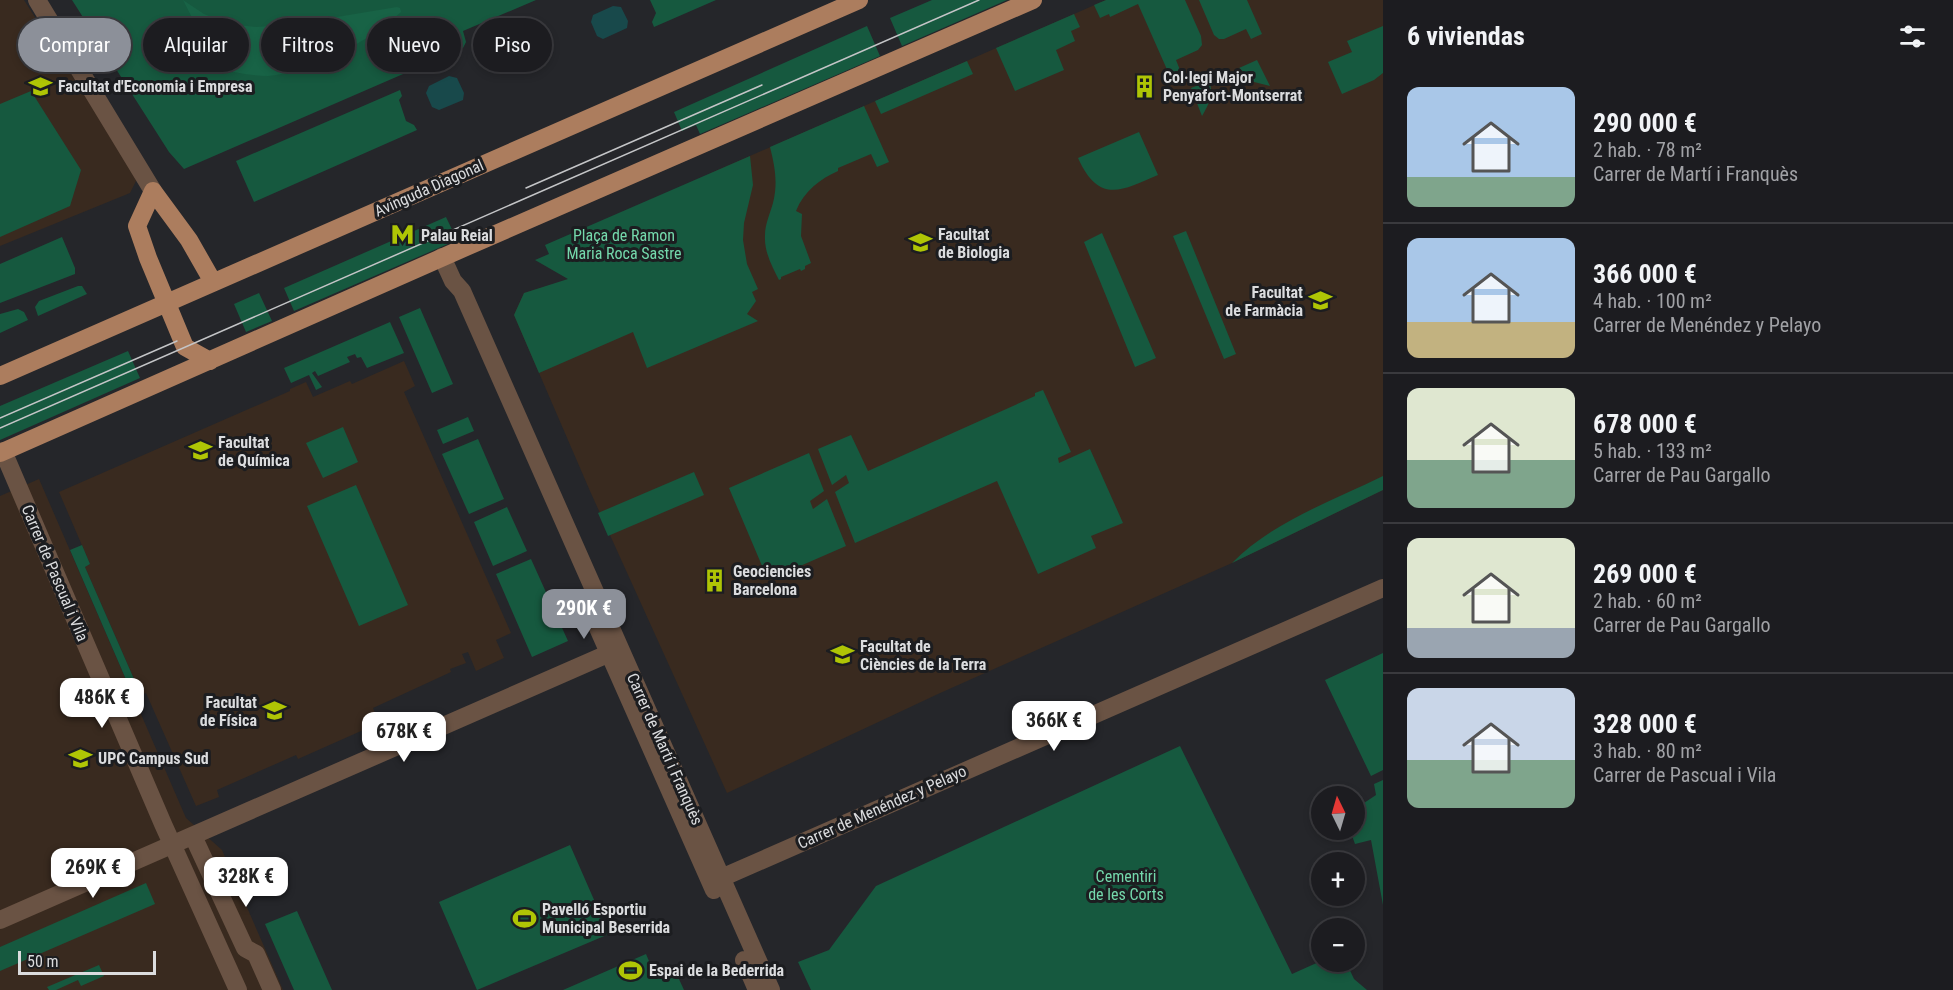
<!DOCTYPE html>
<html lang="es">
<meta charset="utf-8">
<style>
:root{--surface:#1c1c20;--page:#252529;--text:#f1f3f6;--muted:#a0a1a5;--line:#3a3a3e;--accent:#8c9099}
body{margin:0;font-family:"Roboto Condensed",sans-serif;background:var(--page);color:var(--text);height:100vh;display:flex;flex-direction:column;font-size:22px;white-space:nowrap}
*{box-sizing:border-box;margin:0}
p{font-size:20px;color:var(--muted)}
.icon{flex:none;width:33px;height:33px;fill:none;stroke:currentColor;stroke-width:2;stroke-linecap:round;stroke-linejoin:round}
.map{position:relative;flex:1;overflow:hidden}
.side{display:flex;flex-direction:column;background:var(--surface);width:570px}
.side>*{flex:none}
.top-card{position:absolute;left:18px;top:18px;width:570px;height:54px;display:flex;gap:12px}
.needle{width:39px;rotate:355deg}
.fabs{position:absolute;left:1311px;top:786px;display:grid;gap:12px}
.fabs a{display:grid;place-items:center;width:54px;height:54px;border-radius:50%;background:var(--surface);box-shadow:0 3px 9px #0003,0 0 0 2px var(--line);font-size:30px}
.scale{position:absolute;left:18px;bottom:15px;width:138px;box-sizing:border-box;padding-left:6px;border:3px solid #dbdcde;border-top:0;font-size:16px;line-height:21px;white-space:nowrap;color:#dbdcde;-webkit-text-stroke:4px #1c1d20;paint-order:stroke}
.price{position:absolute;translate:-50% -51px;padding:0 14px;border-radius:12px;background:#fff;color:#222;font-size:20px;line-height:39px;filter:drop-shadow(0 2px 3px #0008)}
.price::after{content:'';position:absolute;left:50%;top:36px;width:18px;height:14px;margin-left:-9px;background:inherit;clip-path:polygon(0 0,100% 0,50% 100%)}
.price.selected{background:var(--accent);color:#fff}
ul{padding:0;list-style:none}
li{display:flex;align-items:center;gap:18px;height:150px;padding:0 24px}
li+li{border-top:2px solid var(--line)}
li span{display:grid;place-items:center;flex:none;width:168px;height:120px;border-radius:12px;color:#555}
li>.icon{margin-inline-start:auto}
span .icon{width:72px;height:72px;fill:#fffc;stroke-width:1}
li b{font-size:26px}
h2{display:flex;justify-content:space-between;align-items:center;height:72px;padding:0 24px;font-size:26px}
.chip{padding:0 21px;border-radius:27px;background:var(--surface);box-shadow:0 3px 9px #0003,0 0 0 2px var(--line);font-size:21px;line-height:54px}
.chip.selected{background:var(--accent);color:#fff}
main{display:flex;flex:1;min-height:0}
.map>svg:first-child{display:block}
.education{fill:#392a1f}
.green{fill:#16593f}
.forest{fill:#186346}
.water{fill:#18494b}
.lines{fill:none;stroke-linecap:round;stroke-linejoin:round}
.minor{stroke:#6a5344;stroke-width:18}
.major{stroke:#ac7d5e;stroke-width:18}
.tram{stroke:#c4c5c7;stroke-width:1.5}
.labels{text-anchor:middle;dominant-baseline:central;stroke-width:6;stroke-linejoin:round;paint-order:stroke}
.poi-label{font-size:16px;font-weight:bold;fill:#dbdcde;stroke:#1c1d20;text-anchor:start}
.street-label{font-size:16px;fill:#dbdcde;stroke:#1c1d20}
.park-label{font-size:16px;fill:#74d9ac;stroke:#1c1d20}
</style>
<main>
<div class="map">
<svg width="1383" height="990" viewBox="0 0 1383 990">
<rect width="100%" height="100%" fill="#25262a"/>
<path class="education" d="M0,0H24L134,172L136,181L130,193L0,246Z
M1106,0H1383V490L1232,563L938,694L727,793L590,491L514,315L524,293L570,279L711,173Z
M404,361L415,386L404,392L511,633L496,640L504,658L476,671L468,652L462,654L466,663L450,669L451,672L373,708L379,723L298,759L296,755L217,790L219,797L196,806L146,693L141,695L85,567L90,564L59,492L290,391V389L306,382L313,397L350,381L352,384Z
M39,479L186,818L222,850L283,990H0V496Z"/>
<path class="green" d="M72,0H536L463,31L466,42L463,48L184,169L169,152Z
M650,0H716L654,27L652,22L656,13Z
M932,0H1007L902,46L890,18Z
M1106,0H1185L1201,36L1202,45L1198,50L1176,60L1180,70L1169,74L1138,4L1110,17L1109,14L1100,18L1094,5Z
M1199,0H1247L1262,34L1251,39L1246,29L1224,39H1219L1214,35Z
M1074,14L1080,27L1071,31L1075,41L1056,50L1064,70L1015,91L996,48Z
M867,26L880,56L700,134L696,125L682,131L674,112Z
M1383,26V73L1374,80L1342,94L1328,62L1352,52L1347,41Z
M1257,60L1270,86L1254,82L1239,68Z
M967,61L973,74L881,114L875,101Z
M1209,81C1214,93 1209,105 1202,116L1191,88Z
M400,90L402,96L399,100L406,121L414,125L417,130L254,202L236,161Z
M31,91L81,170L70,206L0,237V104Z
M864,106L889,162L877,167L871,154L838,168V171C820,179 804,191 796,211L802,214L801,236L811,263L805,266V269L801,271L800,269L781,277V279L779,280C772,266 764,252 765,235C765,224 770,214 773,203C778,183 775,167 770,147Z
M1139,132L1158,175C1121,191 1099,204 1078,158Z
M750,156L753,185L744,223L743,240L747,264L758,289L752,292L756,301L747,314L758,321L647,368L633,332L539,373L514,315L524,293L568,279L535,260L549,254L545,245Z
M446,217L457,240L294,311L284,288Z
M1186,231L1236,354L1224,359L1173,236Z
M1102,233L1156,358L1135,367L1084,242Z
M62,237L75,268V274L0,303V264Z
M78,286H82L87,294L38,316L35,307L39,301Z
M259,293L272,321L246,332L234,304Z
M420,308L453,384L432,393L399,317Z
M18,309L24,312L28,320L0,333V314Z
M390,322L404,353L367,368L361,357L357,358L355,354L347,357L350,362L318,376L315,371L312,373L322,387L316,390L309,375L291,383L284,368Z
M128,351L140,378L0,440V406Z
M1043,390L1071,452L1058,458L1059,463L1090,449L1123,523L1091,536L1096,548L1038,574L997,481L855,543L835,492L849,483L846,475L832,485L818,449L851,435L868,471L1035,396V393Z
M468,417L474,431L443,444L437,430Z
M343,427L358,462L323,478L306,443Z
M478,439L504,499L469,514L442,454Z
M809,453L824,491L810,501L813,509L827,499L846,546L768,580L729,488Z
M694,472L704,495L608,536L598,513Z
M1383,476V490L1232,563C1272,522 1332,501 1383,476Z
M356,485L408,605L359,626L307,506Z
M507,507L527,551L493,566L474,522Z
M82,545L90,564L85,567L141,695L134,698L70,550Z
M531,559L568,641L532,657L496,574Z
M1383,653V770L1371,776L1325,680Z
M1180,746L1292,974L1321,961L1346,962L1354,979L1367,990H811L798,962L829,950L876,886Z
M1383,780V905L1371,840L1355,844L1350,830H1354L1355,809L1376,795L1374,784Z
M570,845L609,934L477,990L439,902Z
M146,883L155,904L0,971V947Z
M297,911L332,990H294L265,924Z
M646,954L654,973L673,966L684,990H563Z
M99,965L104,976L81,986L78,980L56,990H49L47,987Z"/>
<path class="forest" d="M183,0L204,14L229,24L257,27L295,24L397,7L400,8L401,12C372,40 309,73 268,76C252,76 234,72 218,69Z"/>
<path class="water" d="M613,6L621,7L628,21L627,28L603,39L597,36L591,22L593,15Z
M449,76L457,78L464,93L463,100L439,110L432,107L426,93L429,86Z"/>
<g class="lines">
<path class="minor" d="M37,0L153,191
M442,257L453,281L462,291L771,990
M3,451L163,824L238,990
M594,619L714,890
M193,836L245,948L256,954L272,990
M712,882L1383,588
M0,920L619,649
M744,960L757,990"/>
<path class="major" d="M210,361L185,347L148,258L137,226L153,191L189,240L213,282
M0,376L859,0
M0,453L466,247L1033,0"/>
<path class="tram" d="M526,188L762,85
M0,418L177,341
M0,428L979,0"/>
</g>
<defs>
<symbol id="university-bare" viewBox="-9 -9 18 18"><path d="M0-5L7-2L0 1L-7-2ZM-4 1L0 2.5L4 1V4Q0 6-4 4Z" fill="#afc505" stroke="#1c1d20" stroke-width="2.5" paint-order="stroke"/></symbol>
<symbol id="building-bare" viewBox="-9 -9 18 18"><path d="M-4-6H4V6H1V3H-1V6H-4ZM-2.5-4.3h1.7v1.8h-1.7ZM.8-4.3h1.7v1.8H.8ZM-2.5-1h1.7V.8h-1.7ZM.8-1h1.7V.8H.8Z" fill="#afc505" stroke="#1c1d20" stroke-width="2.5" paint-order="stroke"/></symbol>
<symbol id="metro-bare" viewBox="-9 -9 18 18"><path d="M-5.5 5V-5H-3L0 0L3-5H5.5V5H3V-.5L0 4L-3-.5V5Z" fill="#afc505" stroke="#1c1d20" stroke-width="2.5" paint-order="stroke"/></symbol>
<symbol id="stadium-bare" viewBox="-9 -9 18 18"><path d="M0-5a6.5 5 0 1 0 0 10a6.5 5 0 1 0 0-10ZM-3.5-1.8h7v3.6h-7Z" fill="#afc505" stroke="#1c1d20" stroke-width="2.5" paint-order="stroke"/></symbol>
</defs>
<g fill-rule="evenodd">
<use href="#university-bare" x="24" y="70" width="33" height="33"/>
<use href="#building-bare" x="1128" y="70" width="33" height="33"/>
<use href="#metro-bare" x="386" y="218" width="33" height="33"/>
<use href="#university-bare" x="904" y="226" width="33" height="33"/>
<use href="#university-bare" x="1304" y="284" width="33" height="33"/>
<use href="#university-bare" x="184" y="434" width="33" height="33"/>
<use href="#building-bare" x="698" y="564" width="33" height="33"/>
<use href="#university-bare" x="826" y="638" width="33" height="33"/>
<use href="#university-bare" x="258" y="694" width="33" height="33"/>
<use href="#university-bare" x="64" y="742" width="33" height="33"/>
<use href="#stadium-bare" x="508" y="902" width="33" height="33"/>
<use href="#stadium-bare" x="614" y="954" width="33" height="33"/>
</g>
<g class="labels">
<g class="poi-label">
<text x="1163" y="77">Col·legi Major<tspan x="1163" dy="18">Penyafort-Montserrat</tspan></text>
<text x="58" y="86">Facultat d'Economia i Empresa</text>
<text x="938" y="234">Facultat<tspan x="938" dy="18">de Biologia</tspan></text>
<text x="421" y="235">Palau Reial</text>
<text x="1303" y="292" text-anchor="end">Facultat<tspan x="1303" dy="18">de Farmàcia</tspan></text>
<text x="218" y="442">Facultat<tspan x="218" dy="18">de Química</tspan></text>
<text x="733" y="571">Geociencies<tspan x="733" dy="18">Barcelona</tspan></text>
<text x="860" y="646">Facultat de<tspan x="860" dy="18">Ciències de la Terra</tspan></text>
<text x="257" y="702" text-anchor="end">Facultat<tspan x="257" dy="18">de Física</tspan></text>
<text x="98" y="758">UPC Campus Sud</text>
<text x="542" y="909">Pavelló Esportiu<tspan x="542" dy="18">Municipal Beserrida</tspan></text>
<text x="649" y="970">Espai de la Bederrida</text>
</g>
<g class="street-label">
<text transform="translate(429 188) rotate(-24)">Avinguda Diagonal</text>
<text transform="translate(55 573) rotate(67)">Carrer de Pascual i Vila</text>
<text transform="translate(665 749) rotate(66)">Carrer de Martí i Franquès</text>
<text transform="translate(882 807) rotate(-24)">Carrer de Menéndez y Pelayo</text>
</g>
<g class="park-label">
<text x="624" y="235">Plaça de Ramon<tspan x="624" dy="18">Maria Roca Sastre</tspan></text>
<text x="1126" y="876">Cementiri<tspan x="1126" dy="18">de les Corts</tspan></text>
</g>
</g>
</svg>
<div class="fabs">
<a><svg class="needle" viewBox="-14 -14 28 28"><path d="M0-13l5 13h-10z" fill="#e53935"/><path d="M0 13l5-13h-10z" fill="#a0a1a5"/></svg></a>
<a>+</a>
<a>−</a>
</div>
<div class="scale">50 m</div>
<b class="price selected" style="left:584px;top:640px">290K €</b>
<b class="price" style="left:102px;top:729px">486K €</b>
<b class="price" style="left:1054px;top:752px">366K €</b>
<b class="price" style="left:404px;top:763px">678K €</b>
<b class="price" style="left:93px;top:899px">269K €</b>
<b class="price" style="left:246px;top:908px">328K €</b>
<div class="top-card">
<a class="chip selected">Comprar</a>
<a class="chip">Alquilar</a>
<a class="chip">Filtros</a>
<a class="chip">Nuevo</a>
<a class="chip">Piso</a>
</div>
</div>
<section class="side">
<h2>6 viviendas<svg class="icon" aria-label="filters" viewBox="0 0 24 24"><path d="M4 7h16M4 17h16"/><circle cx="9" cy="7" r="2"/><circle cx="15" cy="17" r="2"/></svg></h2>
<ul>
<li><span style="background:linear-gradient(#a9c7e8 75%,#7fa58c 0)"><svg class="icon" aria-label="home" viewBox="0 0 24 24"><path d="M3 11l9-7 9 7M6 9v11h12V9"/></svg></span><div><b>290 000 €</b><p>2 hab. · 78 m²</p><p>Carrer de Martí i Franquès</p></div></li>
<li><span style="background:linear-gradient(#a9c7e8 70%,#c2b280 0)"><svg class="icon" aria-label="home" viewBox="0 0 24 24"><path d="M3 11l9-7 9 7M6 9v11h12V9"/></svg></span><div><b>366 000 €</b><p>4 hab. · 100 m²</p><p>Carrer de Menéndez y Pelayo</p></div></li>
<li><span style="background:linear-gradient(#dfe7d0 60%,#7fa58c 0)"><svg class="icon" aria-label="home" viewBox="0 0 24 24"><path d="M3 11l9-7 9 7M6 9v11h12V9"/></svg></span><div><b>678 000 €</b><p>5 hab. · 133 m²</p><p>Carrer de Pau Gargallo</p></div></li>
<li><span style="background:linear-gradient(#dfe7d0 75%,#9aa5b1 0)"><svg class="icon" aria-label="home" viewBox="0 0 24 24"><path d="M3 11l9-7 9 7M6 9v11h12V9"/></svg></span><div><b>269 000 €</b><p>2 hab. · 60 m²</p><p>Carrer de Pau Gargallo</p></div></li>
<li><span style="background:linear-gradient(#c9d6e8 60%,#7fa58c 0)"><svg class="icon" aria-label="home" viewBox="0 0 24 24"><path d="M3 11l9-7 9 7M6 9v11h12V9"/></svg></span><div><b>328 000 €</b><p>3 hab. · 80 m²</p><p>Carrer de Pascual i Vila</p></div></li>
</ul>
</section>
</main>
